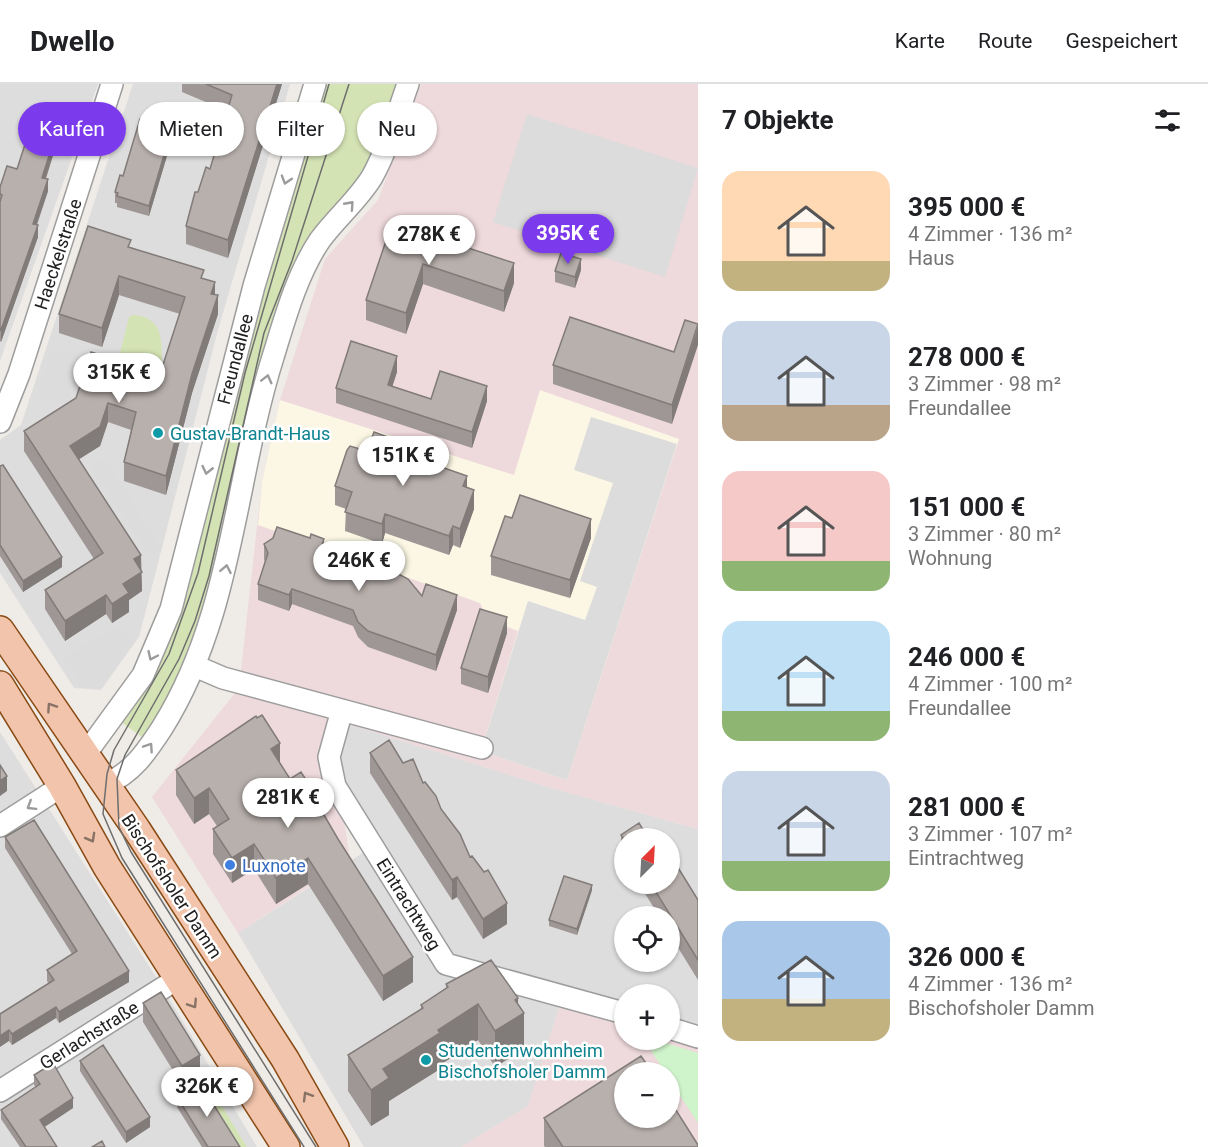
<!DOCTYPE html>
<html lang="de">
<meta charset="utf-8">
<style>
:root{--surface:#fff;--page:#f6f6f6;--text:#202124;--muted:#757577;--line:#e0e0e0;--accent:#7c3aed}
body{margin:0;font-family:Roboto,sans-serif;background:var(--page);color:var(--text);height:100vh;display:flex;flex-direction:column;font-size:22px;white-space:nowrap}
*{box-sizing:border-box;margin:0}
p{font-size:20px;color:var(--muted)}
.icon{flex:none;width:33px;height:33px;fill:none;stroke:currentColor;stroke-width:2;stroke-linecap:round;stroke-linejoin:round}
.map{position:relative;flex:1;overflow:hidden}
.panel{display:flex;flex-direction:column;background:var(--surface);width:510px}
.panel>*{flex:none}
.banner{position:absolute;left:18px;top:18px;width:570px;height:54px;display:flex;gap:12px}
.needle{width:39px;rotate:24deg}
.fabs{position:absolute;left:614px;top:744px;display:grid;gap:12px}
.fabs a{display:grid;place-items:center;width:66px;height:66px;border-radius:50%;background:var(--surface);box-shadow:0 2px 4px #0004;font-size:30px}
.price{position:absolute;translate:-50% -51px;padding:0 14px;border-radius:21px;background:#fff;color:#222;font-size:20px;line-height:39px;filter:drop-shadow(0 2px 3px #0008)}
.price::after{content:'';position:absolute;left:50%;top:36px;width:18px;height:14px;margin-left:-9px;background:inherit;clip-path:polygon(0 0,100% 0,50% 100%)}
.price.selected{background:var(--accent);color:#fff}
ul{padding:0;list-style:none}
li{display:flex;align-items:center;gap:18px;height:150px;padding:0 24px}
li span{display:grid;place-items:center;flex:none;width:168px;height:120px;border-radius:18px;color:#555}
li>.icon{margin-inline-start:auto}
span .icon{width:72px;height:72px;fill:#fffc;stroke-width:1}
li b{font-size:26px}
h2{display:flex;justify-content:space-between;align-items:center;height:72px;padding:0 24px;font-size:26px}
.pill{padding:0 21px;border-radius:27px;background:var(--surface);box-shadow:0 2px 4px #0004;font-size:21px;line-height:54px}
.pill.selected{background:var(--accent);color:#fff}
header{display:flex;align-items:center;gap:36px;box-sizing:border-box;height:84px;padding:0 30px;background:var(--surface);border-bottom:2px solid var(--line)}
header strong{font-size:28px}
nav{display:flex;gap:33px;margin-inline-start:auto;font-size:21px}
main{display:flex;flex:1;min-height:0}
.map>svg:first-child{display:block}
.residential{fill:#dedddd;fill-rule:evenodd}
.commercial{fill:#eed9dc;fill-rule:evenodd}
.education{fill:#fbf7e4}
.grass{fill:#d4e3b4}
.park{fill:#cff3ca}
.parking{fill:#dcdcdc}
.lines{fill:none;stroke-linecap:round;stroke-linejoin:round}
.minor-casing{stroke:#9d9d9d;stroke-width:24}
.major-casing{stroke:#894a13;stroke-width:30}
.minor{stroke:#fff;stroke-width:21}
.major{stroke:#f1c4ab;stroke-width:27}
.tram{stroke:#6e6e6e;stroke-width:1.5}
.wall{fill:#9e9795}
.shaded-wall{fill:#817b79}
.building{fill:#b8b0ad;stroke:#817b79;stroke-width:1.5}
.oneway{stroke:#9b9b9b}
.oneway2{stroke:#887266}
.culture-dot{fill:#0f9aa8;stroke:#fff;stroke-width:2}
.shop-dot{fill:#3f7fe0;stroke:#fff;stroke-width:2}
.labels{text-anchor:middle;dominant-baseline:central;stroke-width:5;stroke-linejoin:round;paint-order:stroke}
.street-label{font-size:18px;fill:#202020;stroke:#fff}
.culture-label{font-size:18px;fill:#0d838f;stroke:#fff;text-anchor:start}
.shop-label{font-size:18px;fill:#366cbe;stroke:#fff;text-anchor:start}
</style>
<header>
<strong>Dwello</strong>
<nav><a>Karte</a><a>Route</a><a>Gespeichert</a></nav>
</header>
<main>
<div class="map">
<svg width="698" height="1063" viewBox="0 0 698 1063">
<rect width="100%" height="100%" fill="#efebe7"/>
<path class="residential" d="M0,0H98L0,277Z
M133,0H290L218,246L139,553L101,606L74,604L0,489V356L21,341Z
M348,640L548,703L698,745V948L669,939V910H624V926L564,908L528,1022L461,1063H364L238,849L361,770L381,752L340,699L335,686ZM624,754H669V800H624ZM624,832H669V878H624Z
M0,648L163,904L257,1063H0Z"/>
<path class="commercial" d="M421,0H698V745L548,703L348,640L335,675L350,776L238,849L152,713L239,604L262,398L280,316L325,175L378,116Z
M564,908L624,929V956H669V941L698,949V1063H461L528,1022ZM624,988H669V1034H624Z"/>
<path class="education" d="M540,306L679,355L567,696L481,667L518,547L488,536L480,519L258,441L262,398L280,316L514,391Z"/>
<path class="grass" d="M325,0H401L373,69L351,104L301,166L222,470L185,583L146,656L121,638L160,578L188,508L236,303Z
M133,231C162,233 162,254 162,278L158,281C147,276 128,275 120,269L129,233Z
M211,1009L215,1011L247,1063H233L206,1010Z"/>
<path class="park" d="M644,956H656L698,969V1039L669,995V988H665Z"/>
<path class="parking" d="M527,30L698,84L665,193L493,138Z
M52,264L70,270L66,282L77,286L65,322L36,312Z
M591,333L677,360L567,696L481,667L528,517L585,536L597,503L580,497L613,399L574,386Z
M104,374L162,465L150,473L92,382Z
M116,542L134,556L111,590L93,604L82,603L64,574Z"/>
<g class="lines">
<defs>
<path id="minor" d="M0,338L19,290L112,0
M195,582L223,594L482,664
M342,626L329,673L335,702L446,880L624,929
M84,672L143,591L171,525L254,202L315,0
M105,700C132,690 147,667 162,644C233,531 234,397 273,273C285,234 297,190 320,156C336,134 358,116 372,93C388,64 397,31 408,0
M0,742L62,702
M669,944L698,953
M0,1007L177,895"/>
<path id="major" d="M0,546L137,746L285,975L335,1063
M0,601L62,702L107,783L286,1063"/>
</defs>
<use href="#minor" class="minor-casing"/>
<use href="#major" class="major-casing"/>
<use href="#minor" class="minor"/>
<use href="#major" class="major"/>
<path class="tram" d="M304,1063L122,774L103,730L107,690L114,666L169,570L198,489L245,289L329,0
M316,1063L131,768L119,743L117,695L125,671L179,575L195,537L209,492L264,249L292,177L349,0"/>
</g>
<path class="wall" d="M182,0H282L228,174L186,160V142L198,108L210,85L227,27L182,8Z
M172,55L149,132L117,123V119H115V108L123,92Z
M55,65L46,95L48,107L37,141L38,153L1,258L0,257V103L17,85Z
M392,139L514,199L504,228L423,200L406,250L366,236V216Z
M131,163L204,195L215,211L218,230L192,309L166,411L124,397V378L131,346L108,338L100,362L79,375L141,486L142,507L129,516V528L112,539L106,530L65,557L45,525V506L94,475L24,367V347L160,290L180,230L119,211L102,263L59,249V230Z
M581,186L575,204L555,198V187Z
M674,268L672,340L553,300V281Z
M397,288L392,302L431,315L487,317L472,364L336,319V304Z
M367,367L410,372L467,404L474,425L460,464L453,461L449,471L385,449L382,460L345,447L346,425L335,421V402Z
M0,382L62,483L23,508L0,472Z
M512,434L591,454L570,514L491,491V472Z
M264,460L324,471L321,477L422,512L457,526L436,587L368,563L358,553L353,542L292,520L289,527L258,516V500L265,478L264,475Z
M507,549L488,609L461,600V584Z
M257,634L280,679L290,695L320,724L413,898L383,917L308,800L276,820L254,785L232,799L213,770V745L217,742L209,730L194,740L176,711V686Z
M370,669L403,679L423,699L470,773L507,840L483,855L457,813L452,816L370,689Z
M621,751L624,754V775L621,771Z
M5,753L129,898L59,939L56,934L12,961L9,957L0,930L49,900L47,897V886L72,870L5,764Z
M639,800H669L698,816V896L669,849V832H659Z
M592,806L577,851L549,842V836Z
M446,900L518,921L524,965L495,983L478,956L440,981V985L389,1017V1031L371,1042L348,1007V971L421,925V921L446,904Z
M143,919L200,990L182,1001L143,938Z
M80,977L150,1043L126,1059L80,987Z
M34,991L73,1024L44,1043L57,1063H20L1,1035V1026L36,1003L34,1001Z
M177,1013L240,1063H202L177,1023Z
M544,1034L698,1063H545L544,1062Z"/>
<path class="shaded-wall" d="M277,0H282L228,174V156Z
M172,44V55L149,132V122Z
M55,53V65L42,105V94Z
M48,95V107L33,151V140Z
M38,141V153L1,258V246Z
M581,175V186L575,204V193Z
M514,179V199L504,228V207Z
M423,180V200L406,250V229Z
M119,192V211L102,263V244Z
M215,198V217L211,210Z
M218,211V230L192,309L166,411V392L192,290Z
M698,242V261L672,340V321Z
M397,272V288L388,316V301Z
M487,302V317L472,364V348Z
M108,319V338L100,362L70,381V362Z
M410,361V380L407,371Z
M467,392V411L463,402Z
M474,406V425L460,464V445Z
M385,430V449L382,460V440Z
M591,435V454L570,514V496Z
M453,442V461L449,471V452Z
M324,455V471L316,491V476Z
M141,471L142,507L129,516V528L112,539V520L123,500L134,475Z
M62,473V483L23,508V497Z
M292,505V520L289,527V511Z
M106,511V530L65,557V537Z
M457,511V526L436,587V571Z
M507,533V549L488,609V593Z
M280,659V685L271,665Z
M7,692V707L0,712V697Z
M209,704V730L194,740V714Z
M254,760V785L232,799V774Z
M308,774V800L276,820V794Z
M457,793V813L452,816V796Z
M592,801V806L577,851V845Z
M507,819V840L483,855V835Z
M413,873V898L383,917V892Z
M129,887V898L59,939V928Z
M518,914V932L524,929V965L495,983V947L515,916Z
M478,920V956L440,981V985L389,1017V1031L371,1042V1006L383,985L438,946Z
M56,923V934L12,961V950Z
M9,946V957L0,963V952Z
M200,971V990L182,1001V982Z
M73,1014V1024L40,1046V1036Z
M150,1033V1043L126,1059V1048Z"/>
<path class="building" d="M206,0H277L228,156L186,142L195,108H198L206,83L210,85L232,11Z
M140,35L172,44L149,122L117,112L118,109L115,108L120,91L123,92Z
M30,45L55,53L42,94L48,95L33,140L38,141L1,246H0V118L2,111L0,110V103L7,82L17,85Z
M392,139L514,179L504,207L423,180L406,229L366,216Z
M88,142L131,156L128,163L204,186L201,194L215,198L211,210L218,211L192,290L166,392L124,378L136,328L108,319L100,343L70,362L141,471L134,475L142,488L123,500L129,509L112,520L106,511L65,537L45,506L103,469L24,347L76,314L91,268L160,290L185,213L119,192L102,244L59,230Z
M561,169L581,175L575,193L555,187Z
M570,233L674,268L685,236L698,240L672,321L553,281Z
M351,257L397,272L388,301L431,315L440,287L487,302L472,348L336,304Z
M374,348L410,361L407,371L467,392L463,402L474,406L460,445L453,442L449,452L385,430L382,440L345,428L352,408L335,402L347,366L350,362L367,367Z
M3,381L62,473L23,497L0,461V382Z
M520,411L591,435L570,496L491,472L505,432L512,434Z
M277,443L310,454L311,450L324,455L316,476L365,493L379,487H393L408,495L422,512L426,500L457,511L436,571L368,547L358,538L353,526L292,505L289,511L258,500L268,469L264,460L273,454Z
M480,525L507,533L488,593L461,584Z
M262,631L280,659L271,665L290,695L301,688L320,717L317,719L338,755L413,873L383,892L308,774L276,794L254,760L232,774L213,745L229,735L209,704L194,714L176,686L256,632L257,634Z
M389,656L403,679L413,675L423,699L425,698L436,712L441,725L460,750L470,773L472,772L484,788L488,786L507,819L483,835L457,793L452,796L370,669Z
M0,681L7,692L0,697Z
M34,736L129,887L59,928L56,923L12,950L9,946L0,952V930L54,896L47,886L77,867L5,753Z
M639,739L648,754L624,755L621,751Z
M669,769L698,816V876L651,800H669Z
M564,792L592,801L577,845L549,836Z
M491,876L518,914L515,916L524,929L495,947L478,920L438,946L440,949L383,985L389,994L371,1006L348,971L423,924L421,921L448,903L446,900Z
M161,908L200,971L182,982L143,919Z
M103,961L150,1033L126,1048L80,977Z
M641,972L652,988H624V1034H669V1015L698,1061V1063H563L544,1034Z
M53,979L73,1014L40,1036L57,1063H26L1,1026L40,1000L34,991Z
M200,999L240,1063H208L177,1013Z
M102,1057L105,1063H92Z"/>
<defs><path id="oneway-chevron" d="M-2-3.5L2.5 0L-2 3.5" fill="none" stroke-width="1.6" stroke-linecap="round" stroke-linejoin="round" transform="scale(1.5)"/></defs>
<g class="oneway">
<use href="#oneway-chevron" transform="translate(286 96) rotate(107)"/>
<use href="#oneway-chevron" transform="translate(350 121) rotate(-48)"/>
<use href="#oneway-chevron" transform="translate(267 295) rotate(-76)"/>
<use href="#oneway-chevron" transform="translate(207 386) rotate(103)"/>
<use href="#oneway-chevron" transform="translate(226 485) rotate(-79)"/>
<use href="#oneway-chevron" transform="translate(152 572) rotate(115)"/>
<use href="#oneway-chevron" transform="translate(149 663) rotate(-56)"/>
<use href="#oneway-chevron" transform="translate(31 722) rotate(148)"/>
</g>
<g class="oneway2">
<use href="#oneway-chevron" transform="translate(51 623) rotate(-124)"/>
<use href="#oneway-chevron" transform="translate(91 754) rotate(61)"/>
<use href="#oneway-chevron" transform="translate(193 920) rotate(57)"/>
<use href="#oneway-chevron" transform="translate(307 1012) rotate(-121)"/>
</g>
<g class="culture-dot">
<circle cx="158" cy="349" r="6"/>
<circle cx="426" cy="976" r="6"/>
</g>
<circle class="shop-dot" cx="230" cy="781" r="6"/>
<g class="labels">
<g class="street-label">
<text transform="translate(58 170) rotate(-72)">Haeckelstraße</text>
<text transform="translate(235 275) rotate(-75)">Freundallee</text>
<text transform="translate(172 802) rotate(57)">Bischofsholer Damm</text>
<text transform="translate(409 820) rotate(58)">Eintrachtweg</text>
<text transform="translate(89 951) rotate(-32)">Gerlachstraße</text>
</g>
<g class="culture-label">
<text x="170" y="349">Gustav-Brandt-Haus</text>
<text x="438" y="966">Studentenwohnheim<tspan x="438" dy="21">Bischofsholer Damm</tspan></text>
</g>
<g class="shop-label">
<text x="242" y="781">Luxnote</text>
</g>
</g>
</svg>
<div class="fabs">
<a><svg class="needle" viewBox="-14 -14 28 28"><path d="M0-13l5 13h-10z" fill="#e53935"/><path d="M0 13l5-13h-10z" fill="#757577"/></svg></a>
<a><svg class="icon" aria-label="locate" viewBox="0 0 24 24"><circle cx="12" cy="12" r="6"/><path d="M12 2v4M12 18v4M2 12h4M18 12h4"/></svg></a>
<a>+</a>
<a>−</a>
</div>
<b class="price selected" style="left:568px;top:181px">395K €</b>
<b class="price" style="left:429px;top:182px">278K €</b>
<b class="price" style="left:119px;top:320px">315K €</b>
<b class="price" style="left:403px;top:403px">151K €</b>
<b class="price" style="left:359px;top:508px">246K €</b>
<b class="price" style="left:288px;top:745px">281K €</b>
<b class="price" style="left:207px;top:1034px">326K €</b>
<div class="banner">
<a class="pill selected">Kaufen</a>
<a class="pill">Mieten</a>
<a class="pill">Filter</a>
<a class="pill">Neu</a>
</div>
</div>
<section class="panel">
<h2>7 Objekte<svg class="icon" aria-label="filters" viewBox="0 0 24 24"><path d="M4 7h16M4 17h16"/><circle cx="9" cy="7" r="2"/><circle cx="15" cy="17" r="2"/></svg></h2>
<ul>
<li><span style="background:linear-gradient(#ffd9b3 75%,#c2b280 0)"><svg class="icon" aria-label="home" viewBox="0 0 24 24"><path d="M3 11l9-7 9 7M6 9v11h12V9"/></svg></span><div><b>395 000 €</b><p>4 Zimmer · 136 m²</p><p>Haus</p></div></li>
<li><span style="background:linear-gradient(#c9d6e8 70%,#b9a48a 0)"><svg class="icon" aria-label="home" viewBox="0 0 24 24"><path d="M3 11l9-7 9 7M6 9v11h12V9"/></svg></span><div><b>278 000 €</b><p>3 Zimmer · 98 m²</p><p>Freundallee</p></div></li>
<li><span style="background:linear-gradient(#f6c9c9 75%,#8fb573 0)"><svg class="icon" aria-label="home" viewBox="0 0 24 24"><path d="M3 11l9-7 9 7M6 9v11h12V9"/></svg></span><div><b>151 000 €</b><p>3 Zimmer · 80 m²</p><p>Wohnung</p></div></li>
<li><span style="background:linear-gradient(#bfe0f5 75%,#8fb573 0)"><svg class="icon" aria-label="home" viewBox="0 0 24 24"><path d="M3 11l9-7 9 7M6 9v11h12V9"/></svg></span><div><b>246 000 €</b><p>4 Zimmer · 100 m²</p><p>Freundallee</p></div></li>
<li><span style="background:linear-gradient(#c9d6e8 75%,#8fb573 0)"><svg class="icon" aria-label="home" viewBox="0 0 24 24"><path d="M3 11l9-7 9 7M6 9v11h12V9"/></svg></span><div><b>281 000 €</b><p>3 Zimmer · 107 m²</p><p>Eintrachtweg</p></div></li>
<li><span style="background:linear-gradient(#a9c7e8 65%,#c2b280 0)"><svg class="icon" aria-label="home" viewBox="0 0 24 24"><path d="M3 11l9-7 9 7M6 9v11h12V9"/></svg></span><div><b>326 000 €</b><p>4 Zimmer · 136 m²</p><p>Bischofsholer Damm</p></div></li>
</ul>
</section>
</main>
